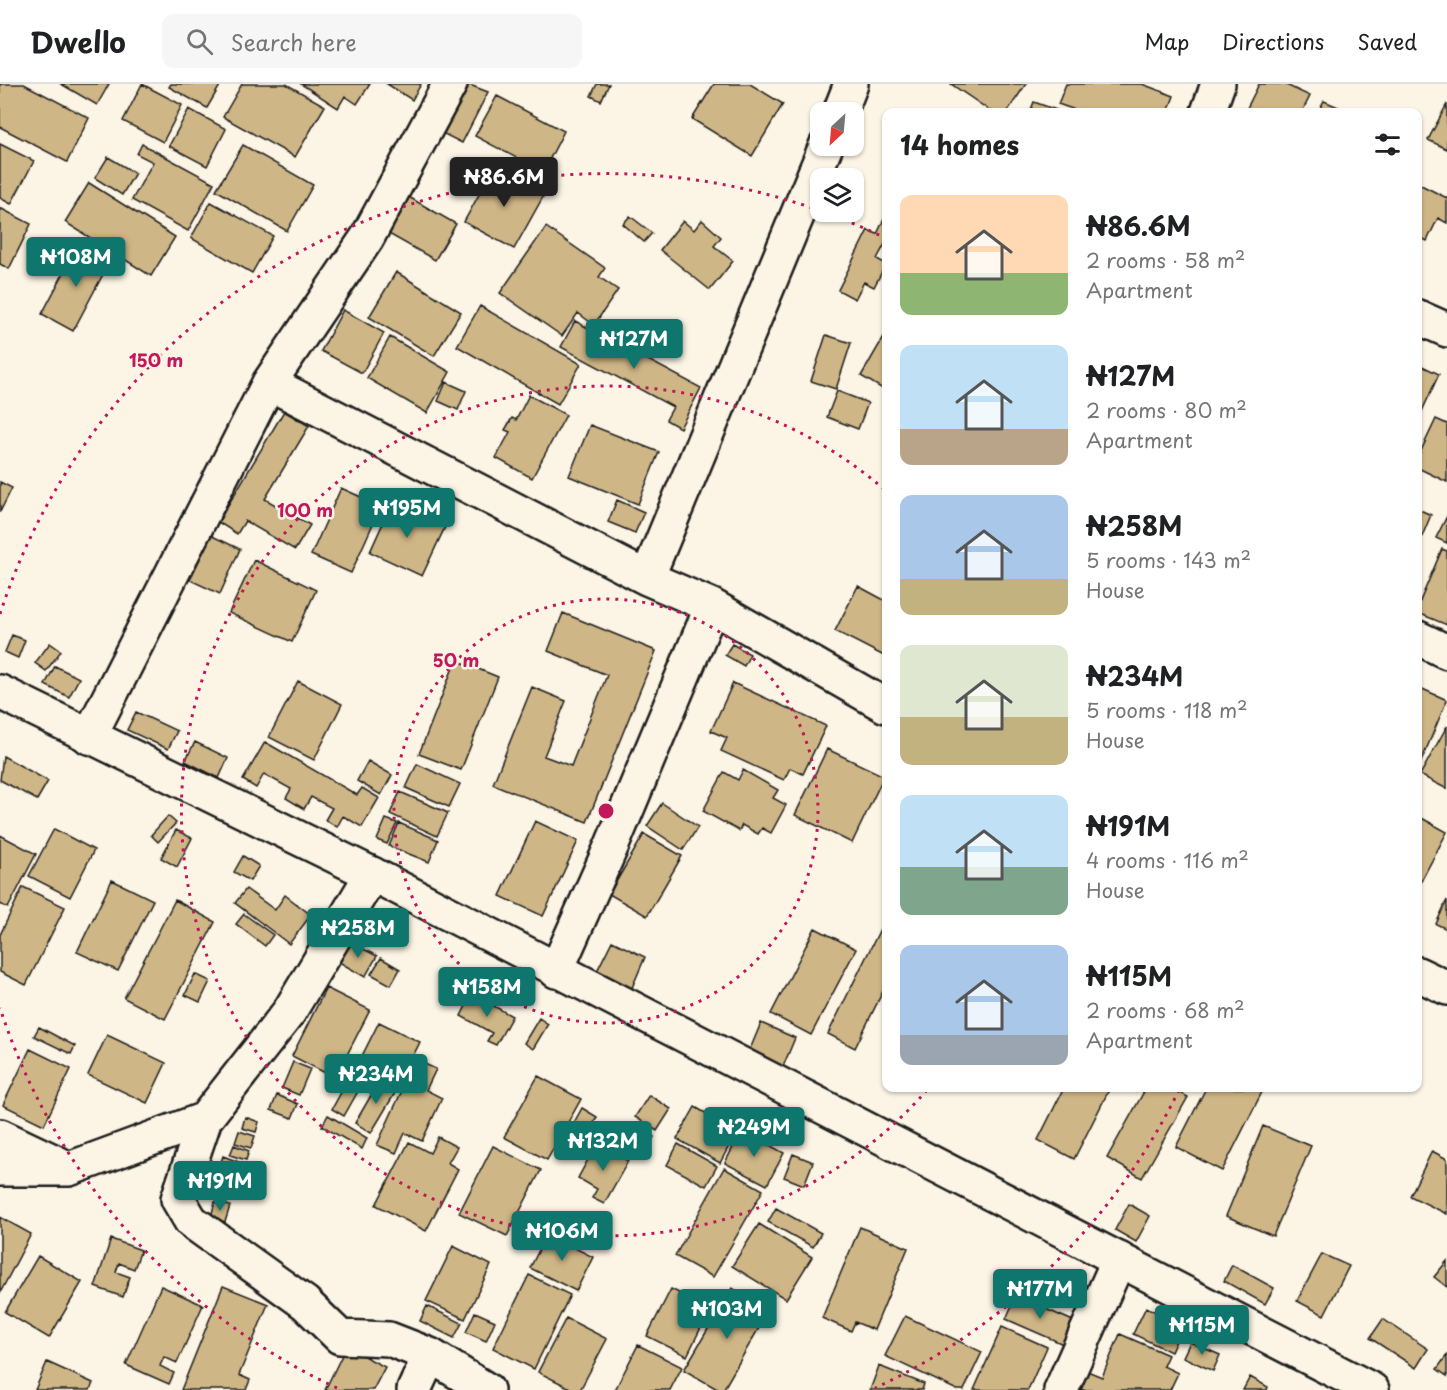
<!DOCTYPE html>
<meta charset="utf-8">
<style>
:root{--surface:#fff;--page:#f6f6f6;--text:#202124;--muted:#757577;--line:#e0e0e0;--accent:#0f766e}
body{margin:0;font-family:"Playpen Sans",sans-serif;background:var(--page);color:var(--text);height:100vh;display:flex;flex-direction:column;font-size:22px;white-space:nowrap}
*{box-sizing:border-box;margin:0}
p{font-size:20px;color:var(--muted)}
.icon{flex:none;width:33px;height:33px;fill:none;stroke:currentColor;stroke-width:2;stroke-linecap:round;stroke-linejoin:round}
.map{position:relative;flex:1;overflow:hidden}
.drawer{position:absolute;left:882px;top:24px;width:540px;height:984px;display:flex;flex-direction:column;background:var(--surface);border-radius:12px;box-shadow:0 2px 4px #0004}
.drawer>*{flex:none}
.needle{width:39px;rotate:206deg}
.tools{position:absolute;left:810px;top:18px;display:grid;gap:12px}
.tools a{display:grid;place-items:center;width:54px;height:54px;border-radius:12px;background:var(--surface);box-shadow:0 2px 4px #0004;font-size:30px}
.price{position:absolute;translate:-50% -51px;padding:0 14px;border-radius:6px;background:var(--accent);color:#fff;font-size:20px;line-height:39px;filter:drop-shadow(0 2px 3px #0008)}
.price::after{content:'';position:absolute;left:50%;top:36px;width:18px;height:14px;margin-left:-9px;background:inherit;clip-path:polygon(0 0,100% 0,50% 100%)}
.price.active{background:#222;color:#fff}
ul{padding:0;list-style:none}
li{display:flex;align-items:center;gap:18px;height:150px;padding:0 18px}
li span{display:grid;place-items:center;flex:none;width:168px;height:120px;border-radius:12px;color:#555}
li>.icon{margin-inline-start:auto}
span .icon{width:72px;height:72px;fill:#fffc;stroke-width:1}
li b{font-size:26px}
h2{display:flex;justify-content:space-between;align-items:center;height:72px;padding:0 18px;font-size:26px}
header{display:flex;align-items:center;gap:36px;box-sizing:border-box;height:84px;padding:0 30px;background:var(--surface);border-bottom:2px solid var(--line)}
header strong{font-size:28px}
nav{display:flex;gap:33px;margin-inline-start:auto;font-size:21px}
.search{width:420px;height:54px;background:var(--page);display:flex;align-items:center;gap:15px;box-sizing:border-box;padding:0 21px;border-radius:12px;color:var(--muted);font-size:22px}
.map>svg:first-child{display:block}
.building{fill:#cfb686;stroke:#1c1c1c;stroke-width:1.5}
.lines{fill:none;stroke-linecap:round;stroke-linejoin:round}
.minor-casing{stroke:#1c1c1c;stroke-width:38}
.tertiary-casing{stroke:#1c1c1c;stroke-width:38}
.minor{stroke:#fcf5e5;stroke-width:33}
.tertiary{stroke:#fcf5e5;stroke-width:33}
.ring{fill:none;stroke:#c2185b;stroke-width:3;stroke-dasharray:3 6}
.centre{fill:#c2185b;stroke:#fcf5e5;stroke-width:3}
.ring-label{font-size:18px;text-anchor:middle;font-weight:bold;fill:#c2185b;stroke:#fcf5e5;stroke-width:5;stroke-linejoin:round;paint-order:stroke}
</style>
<header>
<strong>Dwello</strong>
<div class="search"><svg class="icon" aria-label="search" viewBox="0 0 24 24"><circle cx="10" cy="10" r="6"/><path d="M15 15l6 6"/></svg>Search here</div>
<nav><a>Map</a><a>Directions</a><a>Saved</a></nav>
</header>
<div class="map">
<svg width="1447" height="1306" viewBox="0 0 1447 1306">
<rect width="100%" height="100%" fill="#fcf5e5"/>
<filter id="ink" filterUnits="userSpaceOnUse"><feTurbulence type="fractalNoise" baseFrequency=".0167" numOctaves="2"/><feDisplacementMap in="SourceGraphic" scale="12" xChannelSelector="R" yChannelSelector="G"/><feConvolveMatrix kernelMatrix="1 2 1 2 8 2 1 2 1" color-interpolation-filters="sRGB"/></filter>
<g filter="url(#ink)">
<path class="building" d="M0,0H24L89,34L67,78L0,43Z
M61,0H109L97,21Z
M142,0L182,21L163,58L123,37Z
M171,0H221L207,24L169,3Z
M242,0H286L325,22L295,73L223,33Z
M301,0H370L357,20L345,12L338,24Z
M387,0H421L412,16Z
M467,0L488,8L462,59L442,49Z
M597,0H609L601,17L591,12Z
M714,0H750L783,20L752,72L692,35Z
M951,0H1026L1007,28H992Z
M1066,0H1142L1174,12L1168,28H1081L1058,20Z
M1259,0H1284L1310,12L1302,28H1245Z
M497,12L564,47L543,88L475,52Z
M1324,17L1350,28H1318Z
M1034,18L1062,28H1030Z
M1447,20V65L1428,56Z
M189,25L226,45L207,82L169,62Z
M0,60L34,77L11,120L0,114Z
M142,60L214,99L188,147L132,116L153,78L137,70Z
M243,61L313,101L287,147L216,106Z
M108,73L135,89L122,111L95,94Z
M494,83L544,111L514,165L464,138Z
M89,99L175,153L151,192L65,138Z
M1419,100L1447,114V139L1438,134L1427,157L1418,152Z
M407,112L456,140L435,176L387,149Z
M211,118L273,152L252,189L191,154Z
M0,124L31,140L9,185L0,180Z
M886,131V158L877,175L886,180L874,203L864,198L855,215L838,206L868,146L877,150Z
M630,132L652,149L644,158L623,140Z
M702,136L721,153L714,162L733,177L710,206L660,166L683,137L694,146Z
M546,143L605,184L599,193L618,206L594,241L578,229L562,252L500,209Z
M78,162L109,179L73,247L42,230Z
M396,188L461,228L434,272L369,233Z
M480,222L581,280L558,320L457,262Z
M343,226L384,249L362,289L321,267Z
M575,237L701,304L680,344L666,336L673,323L561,263Z
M886,249V307L861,292Z
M826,251L851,259L836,305L811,297Z
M390,253L450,288L427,329L367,294Z
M1418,280L1439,290L1418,336Z
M446,298L466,307L458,326L438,317Z
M837,307L868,319L858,345L827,333Z
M529,311L566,331L532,394L496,374L510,348L505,346L512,334L516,336Z
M284,327L309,342L265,415L310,441L295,466L245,437L237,450L218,438Z
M1436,335L1447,340V398L1418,384V373Z
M590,341L659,368L638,420L569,392Z
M0,398L12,404L0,428Z
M341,404L381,422L351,489L311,471Z
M617,416L644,428L635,449L608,438Z
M392,419L445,443L422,492L370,468Z
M1418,425L1431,431L1418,462Z
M1447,432V459L1436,454Z
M210,451L240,465L220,510L190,496Z
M1442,465L1447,467V541L1418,529V522Z
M254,476L316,506L292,558L229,529Z
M858,502L886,517V573L835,547Z
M563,529L656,567L587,738L493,700L532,603L566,617L544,672L571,682L607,591L548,567Z
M12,551L25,556L18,574L5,568Z
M50,559L61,567L46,587L35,579Z
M732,560L750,570L744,582L725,571Z
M456,576L498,593L461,686L419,670Z
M55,582L79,594L69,613L45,601Z
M298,597L342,620L314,676L269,653Z
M733,599L826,642L803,690L790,684L784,696L721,667L727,654L711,647Z
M1418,603L1447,616L1418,685Z
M136,628L177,647L168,665L127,646Z
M1447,642V705L1420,691Z
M195,658L228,674L219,694L185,677Z
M265,658L357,711L362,704L379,714L362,743L343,732L337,743L325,736L332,724L311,713L304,725L286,714L291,705L264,690L256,704L243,696Z
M827,665L884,692L852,759L795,731Z
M3,672L48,697L37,716L0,696Z
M368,677L392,691L381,711L357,697Z
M417,680L460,700L449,723L406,704Z
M743,686L778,706L773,714L786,721L771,749L762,744L758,750L742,741L739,747L703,727L724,688L738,696Z
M400,708L448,729L437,752L390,730Z
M662,719L698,743L683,766L647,742Z
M168,732L176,739L158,758L151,751Z
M1418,732L1447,748L1418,803Z
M386,735L397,739L387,760L377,756Z
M535,737L578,757L543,832L500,812Z
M399,739L438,756L429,778L389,762Z
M54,745L94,766L70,813L29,792Z
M176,746L192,754L177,783L161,774Z
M644,750L682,772L647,832L609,810Z
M0,751L36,770L8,824L0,820Z
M243,772L259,782L250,797L234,788Z
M112,796L153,816L118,887L77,868Z
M23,803L65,823L26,901L0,888V851Z
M246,805L275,826L285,811L311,831L289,860L235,819Z
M175,816L215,838L165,935L124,914Z
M1447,816V845L1436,840Z
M244,830L273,851L265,862L236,840Z
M886,833V901L855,964L828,950Z
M815,844L856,865L811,951L771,930Z
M612,857L645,873L631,906L596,889Z
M350,858L377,872L365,893L339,878Z
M381,874L400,885L391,901L371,890Z
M195,890L210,897L200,918L185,911Z
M326,904L370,926L335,994L292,972Z
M472,910L512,932L496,961L487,957L492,949L461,932Z
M539,934L548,940L533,965L524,959Z
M379,938L420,958L402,994L361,974Z
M761,939L795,954L782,985L748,970Z
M39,943L75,962L71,970L34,952Z
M107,951L166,979L147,1019L88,991Z
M30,965L71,985L44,1041L3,1021Z
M416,976L436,985L426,1006L442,1014L422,1057L405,1049L396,1069L377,1061Z
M293,978L310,985L299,1011L282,1004Z
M357,979L370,986L344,1032L332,1025Z
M538,992L581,1015L547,1076L504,1053Z
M381,994L398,1004L371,1049L355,1039Z
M1064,1004H1110L1074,1075L1038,1056Z
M1146,1004H1171L1188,1013L1142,1094L1107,1074Z
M1206,1004H1254L1262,1008L1222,1087L1176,1063Z
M277,1011L298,1020L292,1034L271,1026Z
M649,1011L671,1025L657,1047L635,1033Z
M695,1023L737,1047L720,1079L677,1055Z
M582,1024L597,1033L586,1054L570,1046Z
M328,1031L367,1054L362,1065L322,1042Z
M245,1033L259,1038L256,1048L242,1044Z
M1263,1042L1311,1062L1273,1152L1226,1132Z
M638,1043L654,1053L640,1075L624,1065Z
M742,1046L784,1069L767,1101L725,1079Z
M239,1047L255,1052L251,1064L235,1059Z
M438,1053L457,1063L448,1079L458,1085L426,1147L376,1121L409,1058L430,1069Z
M597,1059L628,1077L604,1120L592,1114L597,1105L578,1094Z
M678,1060L717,1082L706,1102L667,1081Z
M234,1061L249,1067L246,1076L230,1071Z
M493,1062L541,1086L507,1152L459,1129Z
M1432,1067L1447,1075V1130L1410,1112Z
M793,1070L813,1078L804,1101L784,1093Z
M223,1072L244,1080L238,1098L217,1090Z
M724,1084L763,1106L713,1193L675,1172Z
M216,1095L236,1101L231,1117L211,1110Z
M215,1118L230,1122L225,1138L211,1133Z
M1129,1120L1150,1132L1136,1158L1115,1146Z
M776,1124L821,1149L813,1163L768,1138Z
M0,1133L31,1150L0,1209Z
M759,1140L812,1173L786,1215L732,1182Z
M860,1143L908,1164L874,1246L855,1238L851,1247L822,1234Z
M547,1150L593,1173L576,1207L530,1184Z
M111,1155L141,1166L134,1185L119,1179L116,1188L130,1193L123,1213L95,1203Z
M453,1162L491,1181L465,1235L426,1217Z
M1322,1170L1349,1182L1324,1231L1297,1217Z
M38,1172L82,1198L49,1254L5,1228Z
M1447,1177V1203L1434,1193Z
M1232,1181L1274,1204L1265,1220L1224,1197Z
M529,1191L570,1211L534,1285L493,1264Z
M161,1202L203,1221L177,1279L164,1273L160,1282L174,1289L169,1300L126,1281Z
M223,1202L268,1220L239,1291L250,1296L246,1306H181Z
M732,1204L770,1225L723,1306H719L684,1286Z
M671,1205L710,1225L687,1272L647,1252Z
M1016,1212L1073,1237L1063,1260L1006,1235Z
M427,1222L462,1239L454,1254L420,1237Z
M1146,1223L1183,1241L1171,1268L1133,1250Z
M475,1228L495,1237L486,1257L466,1248Z
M905,1232L982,1268L964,1306H957L885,1272Z
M566,1234L607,1255L580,1306H574L538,1288Z
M1383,1235L1428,1265L1416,1284L1370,1254Z
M1002,1243L1047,1263L1028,1306H974Z
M1120,1250L1168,1271L1163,1282L1178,1289L1170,1306H1079L1085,1286L1102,1293Z
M1190,1258L1220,1271L1213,1287L1183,1273Z
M638,1261L682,1283L670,1306H615Z
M346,1263L385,1283L373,1306H325Z
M1447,1271V1292L1437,1285Z
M47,1278L93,1299L90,1306H35Z
M879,1282L924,1300L922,1306H870Z
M1250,1293L1268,1303L1267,1306H1243Z"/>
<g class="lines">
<defs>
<path id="minor" d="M840,28L851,0
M1208,28L1218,0
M1418,233L1447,246
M269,299L647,494L712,522L886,622
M647,494L826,62
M1418,554L1447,568
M89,653L269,299L367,154L450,0
M372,790L289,928L205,1035L178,1115L191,1137L305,1219L340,1253L389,1255L430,1271L487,1306
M556,887L612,761L712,522
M1418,890L1447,904
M0,1052L59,1080
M0,1085H69L205,1035
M414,1306L430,1271
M1061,1306L1119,1175"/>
<path id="tertiary" d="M0,608L372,790L1372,1306"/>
</defs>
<use href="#minor" class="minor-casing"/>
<use href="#tertiary" class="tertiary-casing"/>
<use href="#minor" class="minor"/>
<use href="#tertiary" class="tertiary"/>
</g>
</g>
<g class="ring">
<circle cx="606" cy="727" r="212"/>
<path d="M927 1006A425 425 0 1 1 885 406"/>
<path d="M1179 1006A637 637 0 0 1 875 1304M337 1304A637 637 0 0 1 0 924M0 530A637 637 0 0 1 885 154"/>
</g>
<circle cx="606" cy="727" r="9" class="centre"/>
<g class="ring-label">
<text x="156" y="283">150 m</text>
<text x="305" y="433">100 m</text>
<text x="456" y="583">50 m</text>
</g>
</svg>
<div class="tools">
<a><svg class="needle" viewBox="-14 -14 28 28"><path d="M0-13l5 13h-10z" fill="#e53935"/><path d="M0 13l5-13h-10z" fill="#757577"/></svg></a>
<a><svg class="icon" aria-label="layers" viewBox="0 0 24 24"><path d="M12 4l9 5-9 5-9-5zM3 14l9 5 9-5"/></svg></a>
</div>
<b class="price active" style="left:504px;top:124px">₦86.6M</b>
<b class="price" style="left:76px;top:204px">₦108M</b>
<b class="price" style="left:634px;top:286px">₦127M</b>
<b class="price" style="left:407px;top:455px">₦195M</b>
<b class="price" style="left:358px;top:875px">₦258M</b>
<b class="price" style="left:487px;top:934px">₦158M</b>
<b class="price" style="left:376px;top:1021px">₦234M</b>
<b class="price" style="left:754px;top:1074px">₦249M</b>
<b class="price" style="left:603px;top:1088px">₦132M</b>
<b class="price" style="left:220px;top:1128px">₦191M</b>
<b class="price" style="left:562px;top:1178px">₦106M</b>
<b class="price" style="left:1040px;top:1236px">₦177M</b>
<b class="price" style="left:727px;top:1256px">₦103M</b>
<b class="price" style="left:1202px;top:1272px">₦115M</b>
<section class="drawer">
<h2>14 homes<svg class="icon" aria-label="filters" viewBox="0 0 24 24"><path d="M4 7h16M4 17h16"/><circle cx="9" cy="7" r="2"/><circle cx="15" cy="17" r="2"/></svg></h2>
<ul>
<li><span style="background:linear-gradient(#ffd9b3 65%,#8fb573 0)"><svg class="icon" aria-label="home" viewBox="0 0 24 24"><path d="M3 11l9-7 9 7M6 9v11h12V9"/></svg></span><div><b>₦86.6M</b><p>2 rooms · 58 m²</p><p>Apartment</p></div></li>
<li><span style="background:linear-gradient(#bfe0f5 70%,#b9a48a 0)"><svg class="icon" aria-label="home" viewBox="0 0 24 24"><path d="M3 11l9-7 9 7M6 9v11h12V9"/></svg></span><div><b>₦127M</b><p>2 rooms · 80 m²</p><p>Apartment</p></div></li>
<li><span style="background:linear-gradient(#a9c7e8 70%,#c2b280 0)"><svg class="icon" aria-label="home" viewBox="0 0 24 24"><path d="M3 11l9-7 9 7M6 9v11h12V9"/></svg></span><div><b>₦258M</b><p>5 rooms · 143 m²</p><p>House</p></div></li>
<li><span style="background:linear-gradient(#dfe7d0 60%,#c2b280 0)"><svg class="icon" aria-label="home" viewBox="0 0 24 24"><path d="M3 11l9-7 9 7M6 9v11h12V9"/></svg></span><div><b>₦234M</b><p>5 rooms · 118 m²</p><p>House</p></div></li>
<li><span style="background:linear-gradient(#bfe0f5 60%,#7fa58c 0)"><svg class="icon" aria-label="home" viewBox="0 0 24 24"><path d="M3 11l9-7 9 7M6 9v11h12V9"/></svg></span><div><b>₦191M</b><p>4 rooms · 116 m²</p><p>House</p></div></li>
<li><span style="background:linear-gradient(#a9c7e8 75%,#9aa5b1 0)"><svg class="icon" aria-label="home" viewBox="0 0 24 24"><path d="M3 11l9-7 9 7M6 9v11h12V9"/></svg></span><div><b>₦115M</b><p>2 rooms · 68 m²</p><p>Apartment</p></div></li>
</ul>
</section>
</div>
